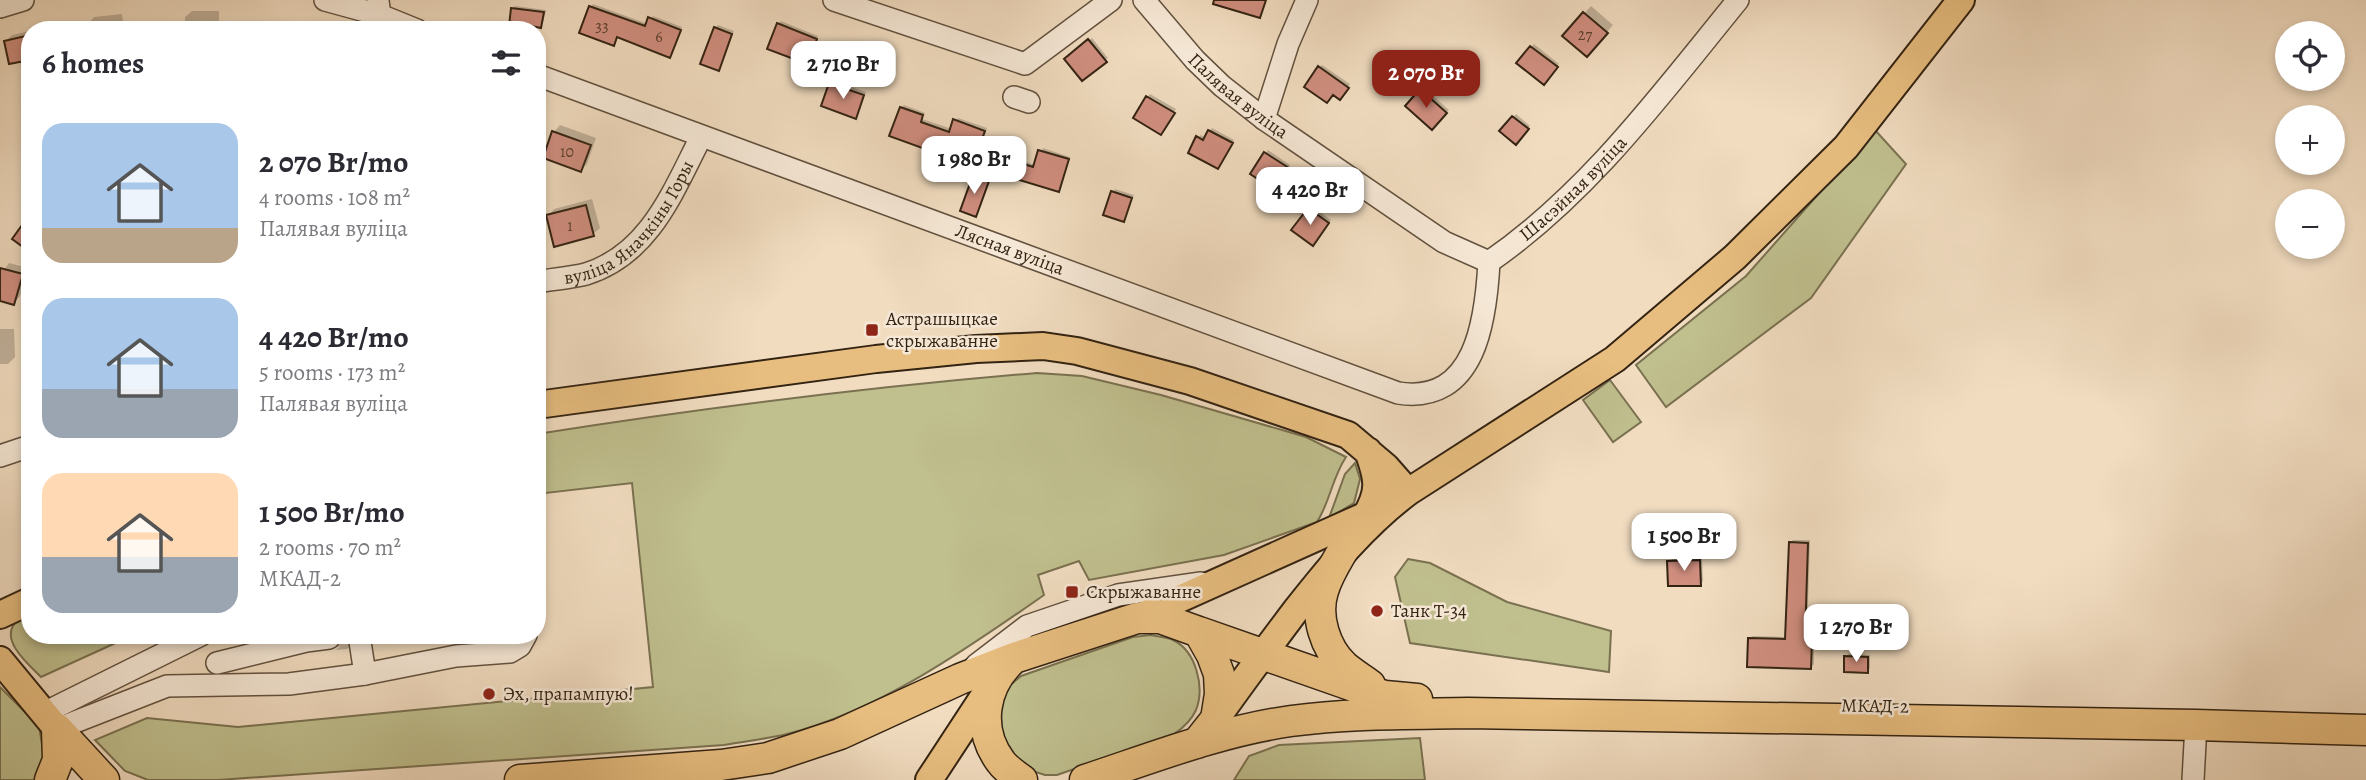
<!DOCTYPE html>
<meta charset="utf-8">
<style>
:root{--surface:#fff;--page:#f7f7f7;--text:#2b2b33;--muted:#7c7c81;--accent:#8f2418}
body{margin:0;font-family:Alegreya,serif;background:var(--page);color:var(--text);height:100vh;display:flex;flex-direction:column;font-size:26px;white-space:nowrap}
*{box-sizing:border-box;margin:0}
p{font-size:23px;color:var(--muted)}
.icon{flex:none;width:38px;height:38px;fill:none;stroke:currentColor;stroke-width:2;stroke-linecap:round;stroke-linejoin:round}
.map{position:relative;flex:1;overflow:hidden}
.panel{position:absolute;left:21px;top:21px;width:525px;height:623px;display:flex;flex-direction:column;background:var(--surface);border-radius:28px;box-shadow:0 4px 10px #0003}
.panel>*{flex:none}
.fabs{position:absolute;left:2275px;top:21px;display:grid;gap:14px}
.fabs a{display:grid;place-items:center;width:70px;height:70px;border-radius:50%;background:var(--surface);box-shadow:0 4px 10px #0003;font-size:35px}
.price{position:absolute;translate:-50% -60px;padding:0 16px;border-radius:14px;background:#fff;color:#222;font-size:23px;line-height:46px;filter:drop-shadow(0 2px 4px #0008)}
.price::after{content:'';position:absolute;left:50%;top:42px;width:21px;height:16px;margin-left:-10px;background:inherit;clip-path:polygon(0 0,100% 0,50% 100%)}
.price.selected{background:var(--accent);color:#fff}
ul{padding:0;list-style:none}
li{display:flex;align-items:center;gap:21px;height:175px;padding:0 21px}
li span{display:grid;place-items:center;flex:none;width:196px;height:140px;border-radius:21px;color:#555}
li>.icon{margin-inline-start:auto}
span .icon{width:84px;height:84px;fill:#fffc;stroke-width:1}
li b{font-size:30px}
h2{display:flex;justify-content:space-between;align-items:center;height:84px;padding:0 21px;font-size:30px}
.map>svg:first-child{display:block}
.green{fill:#c0bf8e;stroke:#7a7150;stroke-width:2}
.shadow{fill:#0003}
.building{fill:#d08e7f;stroke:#332312;stroke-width:2}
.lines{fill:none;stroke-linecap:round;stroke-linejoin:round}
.minor-tunnel{stroke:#cbb79d;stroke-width:21;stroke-dasharray:21 10;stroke-linecap:butt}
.minor-casing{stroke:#62513e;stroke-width:24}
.major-casing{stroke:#332312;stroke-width:30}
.highway-casing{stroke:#332312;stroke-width:33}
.minor{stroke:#f6e8d6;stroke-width:21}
.major{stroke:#e8be80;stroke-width:26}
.highway{stroke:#e8be80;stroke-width:30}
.poi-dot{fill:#8f2418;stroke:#f6e8d6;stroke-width:2.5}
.labels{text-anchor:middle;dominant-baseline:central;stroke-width:5;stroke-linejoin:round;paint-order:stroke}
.number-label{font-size:16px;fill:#5a3e2d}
.street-label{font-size:19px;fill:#332312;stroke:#f6e8d6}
.poi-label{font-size:19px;fill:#332312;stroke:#f6e8d6;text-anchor:start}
</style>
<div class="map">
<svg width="2366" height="780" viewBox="0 0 2366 780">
<rect width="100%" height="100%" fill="#f1dcc0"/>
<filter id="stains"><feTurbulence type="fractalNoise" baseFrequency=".00286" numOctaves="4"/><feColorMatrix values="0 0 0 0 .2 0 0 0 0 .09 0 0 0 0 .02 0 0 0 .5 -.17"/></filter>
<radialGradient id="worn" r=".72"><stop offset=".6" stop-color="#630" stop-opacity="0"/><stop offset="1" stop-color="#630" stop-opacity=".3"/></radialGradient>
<path class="green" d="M1875,130L1906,164L1811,298L1666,407L1636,365L1746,276Z
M1037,373L1082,376L1161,395L1306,437L1346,457C1332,478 1330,502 1317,522L1224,555L1089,580L1079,561L1038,575L1044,595C968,648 879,711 787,734C767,739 745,741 724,745L218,780H148L125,771L95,740L147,718L238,727L653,687L632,483L537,494V434C703,408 869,387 1037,373Z
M1610,380L1641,422L1613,442L1583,400Z
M1355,463L1360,479L1354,503L1329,518L1345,474Z
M1408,559L1430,563L1507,602L1611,631L1609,672L1410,643L1395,577Z
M30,614V635H133L41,677C29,665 0,641 15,623C19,619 25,616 30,614Z
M1151,635C1158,637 1167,637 1173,640C1196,651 1205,687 1196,710C1191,721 1183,728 1174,734L1057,775H1045L1023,768L996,728V717L1009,686L1021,676L1133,637Z
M0,687L39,726L44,756L38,780H0Z
M1420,738L1425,780H1234L1249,756L1279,745Z"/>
<path class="shadow" d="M593,4L648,24L653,16L682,27L672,53L670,56L618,36L613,44L591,7Z
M515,6L546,10L543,23L541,26L528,24L526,26L512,9Z
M1591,6L1613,25L1593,48L1564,36Z
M192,11H219V30H185V17Z
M122,14L124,30H88V24L94,17Z
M781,21L818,36L806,62L779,24Z
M718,25L734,31L718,69L715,28Z
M30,31V65L21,67L20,60L6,41L12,35Z
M1092,38L1108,58L1105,60L1069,56Z
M1534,44L1559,64L1546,80L1519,63Z
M1322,65L1350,84L1343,95L1320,67Z
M834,81L866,92L856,117L831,84Z
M1424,88L1449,110L1432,128L1407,106Z
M1150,94L1176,109L1163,130L1135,117Z
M904,105L925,113L922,119L952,129L958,118L987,128L974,161L971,164L901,108Z
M1516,114L1530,126L1516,143L1502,131Z
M560,125L596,138L587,164L581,170L554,132Z
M1212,128L1234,140L1218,167L1198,137L1201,135L1206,138Z
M1043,148L1070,157L1058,190L1023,164L1026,162L1035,165Z
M1268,150L1290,165L1277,185L1252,173Z
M977,174L990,178L976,215L974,176Z
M1115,189L1134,195L1124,220L1113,192Z
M592,199L600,228L593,234L548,216L554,209Z
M1312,206L1331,220L1315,241L1294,230Z
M9,263L28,268L20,296L14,303L0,299V276Z
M0,329H14L15,357L8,364H0Z
M1793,540H1810L1807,637L1814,638V664L1811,667L1750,639L1752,636L1787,637L1790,543Z
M1702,558L1703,581L1700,584L1669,562L1672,559Z
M343,635H349L350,646L347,649L335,650L340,647Z
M387,635H419L387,637Z
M1849,654L1870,655V668L1867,671L1846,657Z"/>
<path class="building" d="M1214,0H1266L1260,18L1213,4Z
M589,6L645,26L648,17L681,30L670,58L617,37L614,46L579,33Z
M511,8L544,12L541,28L526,25V28L509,26Z
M1583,12L1608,33L1587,57L1562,36Z
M777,23L817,39L807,64L767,49Z
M714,27L732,34L719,71L700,64Z
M30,35V60L9,64L4,41Z
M1088,39L1107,62L1082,81L1064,59Z
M1530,46L1558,67L1544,85L1516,63Z
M1318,66L1349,88L1340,100L1333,95L1327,103L1304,87Z
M829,83L864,95L856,119L821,106Z
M1420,89L1447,113L1432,130L1405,106Z
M1146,96L1175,113L1161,135L1133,118Z
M900,107L923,115L921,122L949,132L953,119L985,131L972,166L889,136Z
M1512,116L1529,129L1516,145L1499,131Z
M1208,130L1233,143L1218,169L1188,153L1196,136L1203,140Z
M552,131L591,145L581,172L543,158Z
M1038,150L1069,159L1059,192L1016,179L1021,163L1033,167Z
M1264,152L1289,168L1275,190L1250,174Z
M973,175L989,181L976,217L960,211Z
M1111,191L1132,198L1124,222L1103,215Z
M586,205L594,236L554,247L546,215Z
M1308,208L1329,223L1313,246L1291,230Z
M30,214V252L12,239Z
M0,268L23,274L14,305L0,301Z
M1789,542L1808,543L1805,639L1812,640L1811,669L1747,667L1748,638L1785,639Z
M1700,560L1701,586H1668L1667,561Z
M1844,656L1868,657V673L1844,672Z"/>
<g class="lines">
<path class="minor-tunnel" d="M329,638L347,635"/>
<defs>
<g id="minor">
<path d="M325,0L380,15L376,30"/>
<path d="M834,0L1025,64L1111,0"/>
<path id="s1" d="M1144,0L1195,60L1222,86L1264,119L1444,242L1489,262"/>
<path d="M378,1L380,15L417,30"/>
<path d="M0,7L23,0"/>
<path id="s2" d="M537,75L1398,393C1476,405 1486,319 1489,262C1589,193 1662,93 1738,0"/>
<path d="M1014,97L1029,102"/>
<path d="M1264,119L1288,44L1307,0"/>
<path id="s3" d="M537,282C553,279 570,278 586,274C650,254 673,191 701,137"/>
<path d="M0,456L30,446"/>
<path d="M359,635L365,674"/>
<path d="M217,663L306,641L329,638"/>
<path d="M976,665L1027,626L1118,595L1201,583"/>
<path d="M44,713L201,635"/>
<path d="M57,729L167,686L289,684L365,674L456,656L510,652L520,646L526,635"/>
<path d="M2193,780L2196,725"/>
</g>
<path id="major" d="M537,405L876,359L976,349L1043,346L1077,351L1190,381L1348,435L1386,467L1408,492
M1365,517C1381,491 1378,479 1368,451
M0,615L30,601
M1137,618L1371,513
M0,660L57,729
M1216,719C1242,682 1269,646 1296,610C1330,567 1364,525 1408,492L1615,359L1735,257L1846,147L1961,0
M929,780L990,687"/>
<path id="highway" d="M1342,552C1335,564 1327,577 1323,591C1315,616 1325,648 1344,666C1352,673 1362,679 1370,685
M1199,632L1362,689L1385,696L1417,699
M1014,658C983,685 976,729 1001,762C1006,769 1015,775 1022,780
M57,729L104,780
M50,780L58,760L57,729
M520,780L721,765L768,758L840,734L960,679L1014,658L1137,618H1160L1199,632L1212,655L1219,674L1220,694L1216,719L1197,743
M1085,780C1152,758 1220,731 1291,721C1350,713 1409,714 1468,713L2196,725L2366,730"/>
</defs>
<use href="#minor" class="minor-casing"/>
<use href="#major" class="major-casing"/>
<use href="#highway" class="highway-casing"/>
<use href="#minor" class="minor"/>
<use href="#major" class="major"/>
<use href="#highway" class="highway"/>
</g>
<g class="poi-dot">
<rect x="865" y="323" width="14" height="14" rx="3.5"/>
<rect x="1065" y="585" width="14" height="14" rx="3.5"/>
<circle cx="1377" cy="611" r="7"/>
<circle cx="489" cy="694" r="7"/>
</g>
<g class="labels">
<g class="number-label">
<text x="602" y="26">33</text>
<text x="1585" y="35">27</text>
<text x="659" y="37">6</text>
<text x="567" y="152">10</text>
<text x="570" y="226">1</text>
</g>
<g class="street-label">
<text stroke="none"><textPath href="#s1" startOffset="135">Палявая вуліца</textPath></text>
<text stroke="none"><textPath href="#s2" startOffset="1214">Шасэйная вуліца</textPath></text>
<text stroke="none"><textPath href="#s3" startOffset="117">вуліца Яначкіны Горы</textPath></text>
<text stroke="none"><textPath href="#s2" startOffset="504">Лясная вуліца</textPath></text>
<text transform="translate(1875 706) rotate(1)">МКАД-2</text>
</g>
<g class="poi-label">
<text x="886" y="319">Астрашыцкае<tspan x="886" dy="22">скрыжаванне</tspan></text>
<text x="1086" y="592">Скрыжаванне</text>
<text x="1391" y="611">Танк Т-34</text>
<text x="503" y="694">Эх, прапампую!</text>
</g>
</g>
<rect width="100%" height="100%" filter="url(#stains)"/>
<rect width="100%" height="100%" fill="url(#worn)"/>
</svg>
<div class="fabs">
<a><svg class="icon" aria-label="locate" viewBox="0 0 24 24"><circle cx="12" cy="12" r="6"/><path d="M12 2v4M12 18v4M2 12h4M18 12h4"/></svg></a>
<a>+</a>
<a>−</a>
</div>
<b class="price" style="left:843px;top:101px">2 710 Br</b>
<b class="price selected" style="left:1426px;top:110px">2 070 Br</b>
<b class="price" style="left:974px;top:196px">1 980 Br</b>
<b class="price" style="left:1310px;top:227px">4 420 Br</b>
<b class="price" style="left:1684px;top:573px">1 500 Br</b>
<b class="price" style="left:1856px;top:664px">1 270 Br</b>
<section class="panel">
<h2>6 homes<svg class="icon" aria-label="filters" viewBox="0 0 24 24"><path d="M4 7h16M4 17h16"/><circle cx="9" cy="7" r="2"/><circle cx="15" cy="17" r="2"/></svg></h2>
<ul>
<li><span style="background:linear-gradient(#a9c7e8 75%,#b9a48a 0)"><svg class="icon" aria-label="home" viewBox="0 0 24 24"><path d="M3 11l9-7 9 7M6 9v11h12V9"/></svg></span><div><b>2 070 Br/mo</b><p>4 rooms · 108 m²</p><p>Палявая вуліца</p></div></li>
<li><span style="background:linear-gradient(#a9c7e8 65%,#9aa5b1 0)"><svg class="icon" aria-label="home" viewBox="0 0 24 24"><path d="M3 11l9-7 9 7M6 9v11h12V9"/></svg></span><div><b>4 420 Br/mo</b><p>5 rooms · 173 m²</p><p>Палявая вуліца</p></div></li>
<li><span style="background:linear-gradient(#ffd9b3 60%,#9aa5b1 0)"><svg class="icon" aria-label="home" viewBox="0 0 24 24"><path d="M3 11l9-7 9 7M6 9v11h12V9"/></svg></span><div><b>1 500 Br/mo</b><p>2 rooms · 70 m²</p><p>МКАД-2</p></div></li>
</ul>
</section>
</div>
